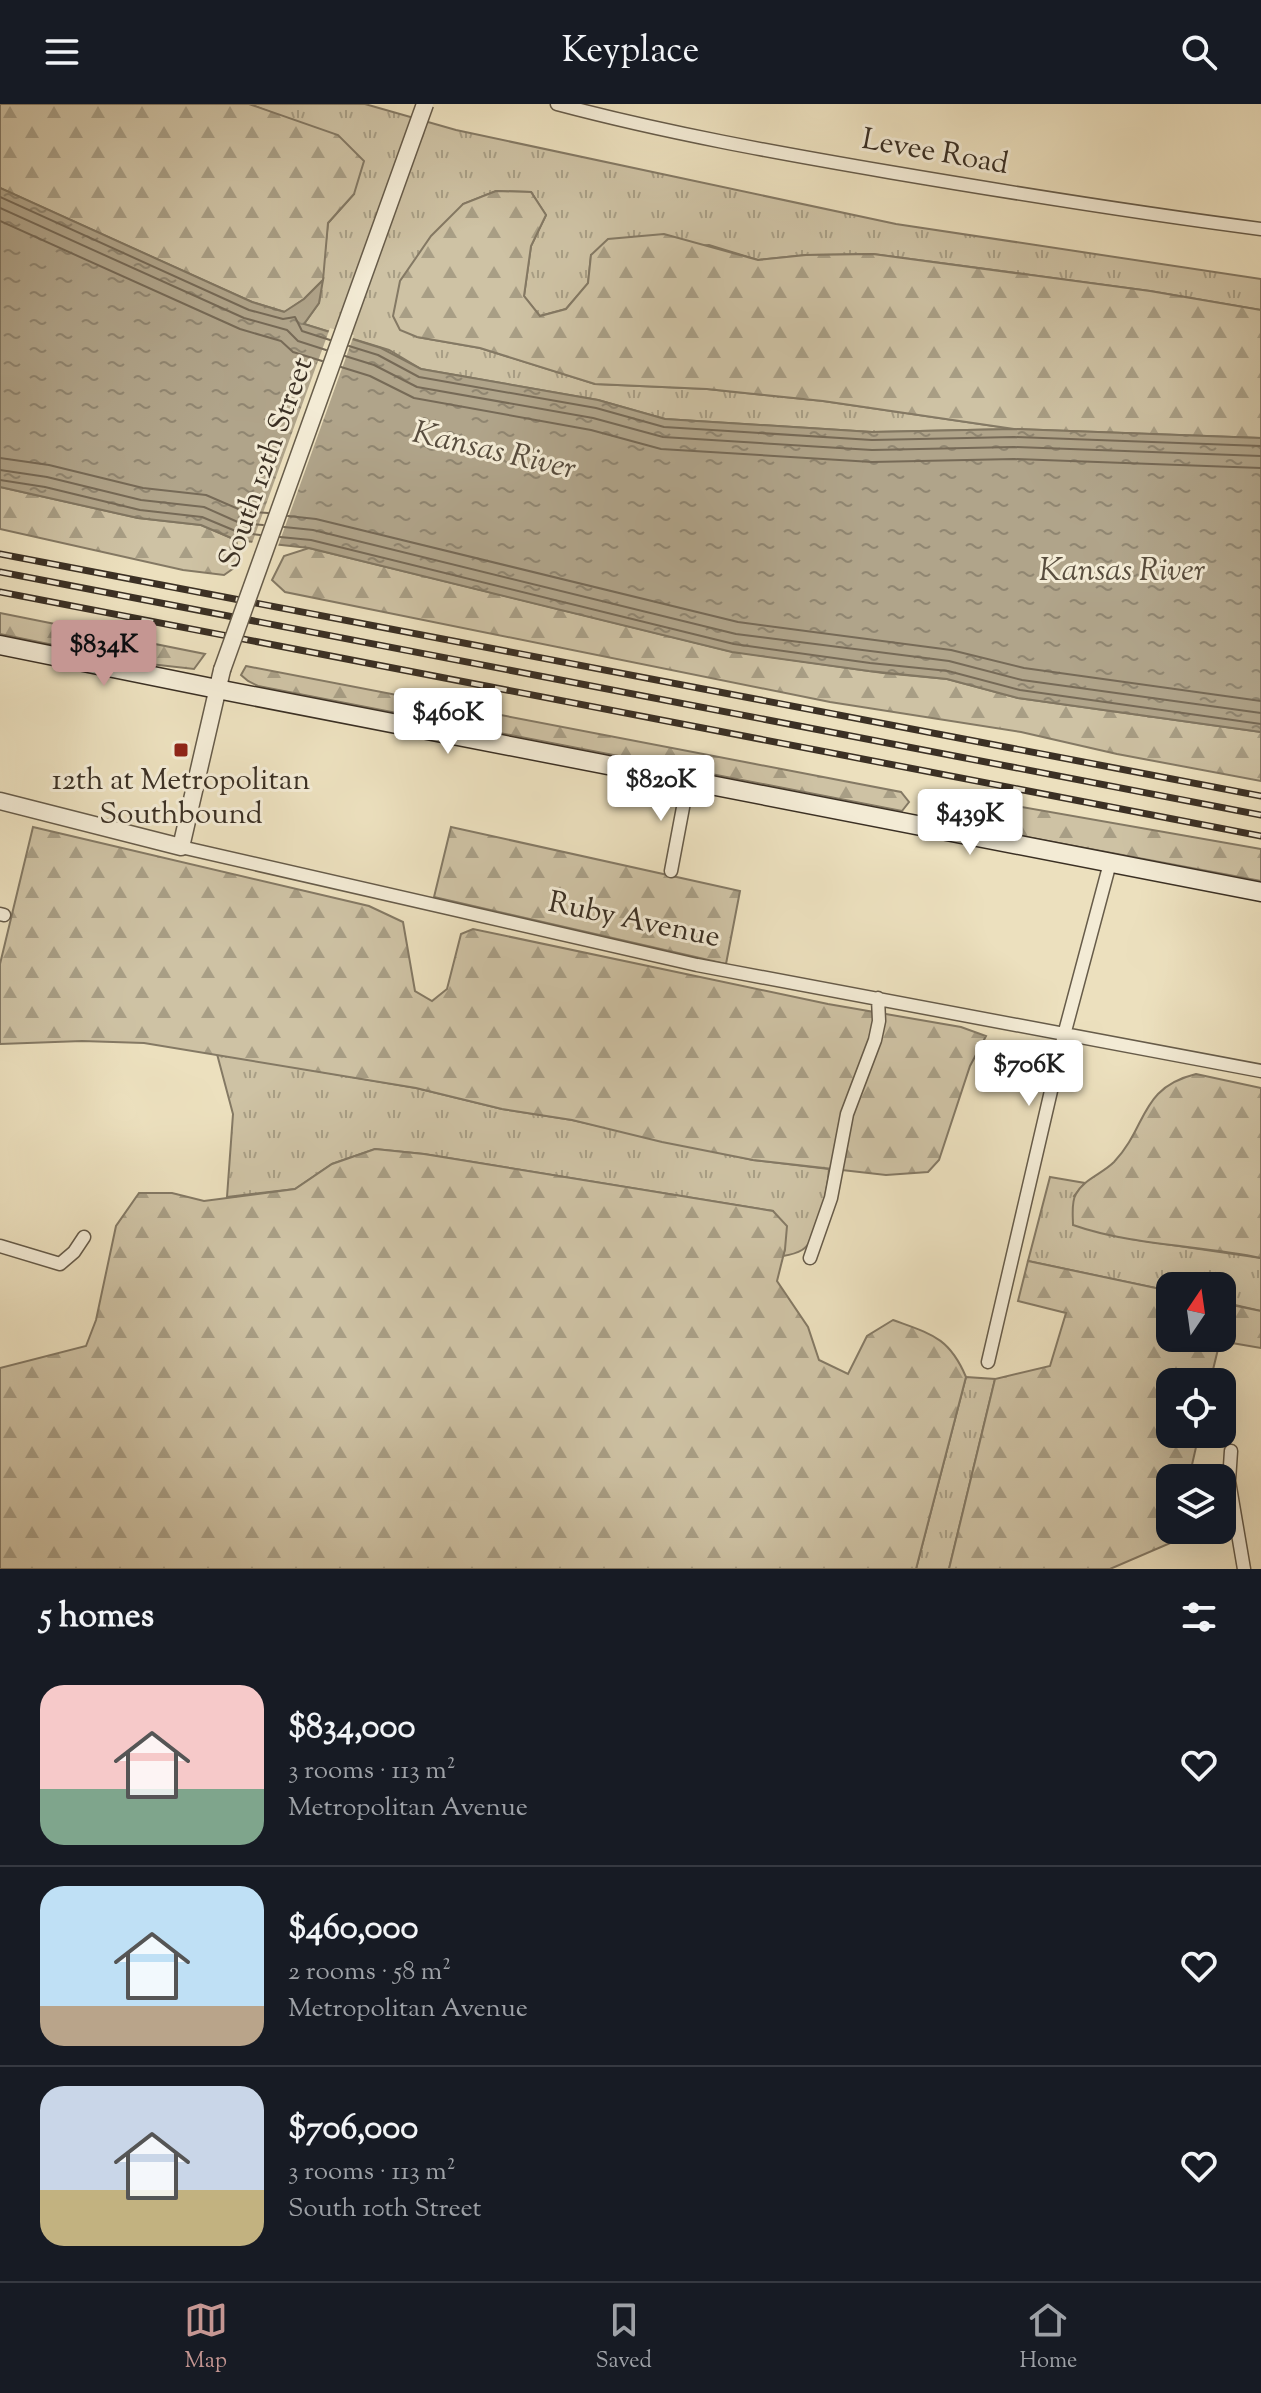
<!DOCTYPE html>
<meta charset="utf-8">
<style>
:root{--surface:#171b24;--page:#20242c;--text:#f1f3f6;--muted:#9ea1a6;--line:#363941;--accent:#c59692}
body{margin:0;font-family:"Sorts Mill Goudy",serif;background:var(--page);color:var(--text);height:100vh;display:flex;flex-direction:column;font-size:30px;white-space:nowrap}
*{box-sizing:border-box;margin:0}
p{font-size:26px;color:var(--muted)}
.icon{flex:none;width:44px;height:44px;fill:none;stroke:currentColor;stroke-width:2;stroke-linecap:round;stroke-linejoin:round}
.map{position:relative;height:1465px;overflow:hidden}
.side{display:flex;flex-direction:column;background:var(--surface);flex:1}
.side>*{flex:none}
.needle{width:52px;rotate:13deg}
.controls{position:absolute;left:1156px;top:1168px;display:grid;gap:16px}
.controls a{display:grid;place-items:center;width:80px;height:80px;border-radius:16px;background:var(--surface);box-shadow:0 8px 32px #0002;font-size:40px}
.price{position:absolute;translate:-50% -68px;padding:0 18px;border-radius:8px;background:#fff;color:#222;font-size:26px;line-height:52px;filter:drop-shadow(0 2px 4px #0008)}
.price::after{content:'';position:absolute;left:50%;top:48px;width:24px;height:18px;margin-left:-12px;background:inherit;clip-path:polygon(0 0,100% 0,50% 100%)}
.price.active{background:var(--accent);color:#111}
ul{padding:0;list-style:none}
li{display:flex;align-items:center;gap:24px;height:200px;padding:0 40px}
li+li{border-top:2px solid var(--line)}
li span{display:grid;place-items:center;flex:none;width:224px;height:160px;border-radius:24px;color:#555}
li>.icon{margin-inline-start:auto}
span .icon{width:96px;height:96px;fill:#fffc;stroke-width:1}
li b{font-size:34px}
h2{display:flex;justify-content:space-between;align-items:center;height:96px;padding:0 40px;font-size:34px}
header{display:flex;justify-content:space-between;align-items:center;height:104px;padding:0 40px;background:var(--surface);font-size:36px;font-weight:600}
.menu{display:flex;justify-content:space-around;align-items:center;height:112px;border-top:2px solid var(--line);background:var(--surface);font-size:22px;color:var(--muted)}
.menu a{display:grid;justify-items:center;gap:4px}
.menu .active{color:var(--accent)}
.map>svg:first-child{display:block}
.grass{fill:url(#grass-tufts);stroke:#847964;stroke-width:2}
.forest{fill:url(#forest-firs);stroke:#847964;stroke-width:2}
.water{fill:url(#water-ripples);stroke:#817661;stroke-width:2}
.pier{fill:#ece0be}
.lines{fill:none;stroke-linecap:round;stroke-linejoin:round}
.shore{stroke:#766a57;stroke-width:2}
.minor-casing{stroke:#675c4a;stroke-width:15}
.tertiary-casing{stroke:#675c4a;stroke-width:19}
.secondary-casing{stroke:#3b3024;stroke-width:21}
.minor{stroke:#f3ebd5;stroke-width:12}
.tertiary{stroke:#f3ebd5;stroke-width:16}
.secondary{stroke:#f3ebd5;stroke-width:18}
.rail-casing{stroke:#3b3024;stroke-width:7}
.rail{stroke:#f3ebd5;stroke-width:4;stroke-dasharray:12;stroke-linecap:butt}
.tertiary-bridge-casing{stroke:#675c4a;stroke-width:19;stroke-linecap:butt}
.tertiary-bridge{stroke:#f3ebd5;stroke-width:16}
.poi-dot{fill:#8f2418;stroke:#f3ebd5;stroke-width:3}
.labels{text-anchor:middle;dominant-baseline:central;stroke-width:6;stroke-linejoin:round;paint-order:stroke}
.street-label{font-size:30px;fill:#3b3024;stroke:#f3ebd5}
.poi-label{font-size:30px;fill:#3b3024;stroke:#f3ebd5}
.water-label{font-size:32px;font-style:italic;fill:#584d3e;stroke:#f3ebd5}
</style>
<header><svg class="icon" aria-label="menu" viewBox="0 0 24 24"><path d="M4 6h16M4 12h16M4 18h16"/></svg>Keyplace<svg class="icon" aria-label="search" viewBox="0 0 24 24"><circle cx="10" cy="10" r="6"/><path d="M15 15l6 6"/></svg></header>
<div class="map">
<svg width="1261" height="1465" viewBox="0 0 1261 1465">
<defs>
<pattern id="grass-tufts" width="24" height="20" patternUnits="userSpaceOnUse" patternTransform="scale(2)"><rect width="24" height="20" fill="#cec2a4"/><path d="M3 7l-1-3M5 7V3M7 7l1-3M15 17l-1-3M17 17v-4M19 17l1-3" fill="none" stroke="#a89e85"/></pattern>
<pattern id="forest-firs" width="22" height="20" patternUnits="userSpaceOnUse" patternTransform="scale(2)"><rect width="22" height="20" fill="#cec2a4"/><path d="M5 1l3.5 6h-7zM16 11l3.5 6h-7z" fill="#a89e85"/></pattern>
<pattern id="water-ripples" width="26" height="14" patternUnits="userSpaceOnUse" patternTransform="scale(2)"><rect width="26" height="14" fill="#b0a48a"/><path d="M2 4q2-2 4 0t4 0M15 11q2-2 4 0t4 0" fill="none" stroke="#908671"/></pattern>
</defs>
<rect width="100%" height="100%" fill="#ece0be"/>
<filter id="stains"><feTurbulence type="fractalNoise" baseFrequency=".0025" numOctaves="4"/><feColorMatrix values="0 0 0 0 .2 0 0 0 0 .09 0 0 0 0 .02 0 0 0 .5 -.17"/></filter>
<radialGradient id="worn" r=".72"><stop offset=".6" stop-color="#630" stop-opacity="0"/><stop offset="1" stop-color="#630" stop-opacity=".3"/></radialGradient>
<path class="grass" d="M249,0H365L456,26L896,120L1261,175V206L1150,187L873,150L806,151L758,156L709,141L591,151L588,180L566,205L540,212L524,192L531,142L546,111L531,88L496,87L463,100L417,233L480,244L595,280L707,285L823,297L1014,325L872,328L665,315L598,296L421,265L389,246L304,220L319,199L328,119L354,90L283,13Z
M217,950L416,984L502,1005L572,1016L753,1056L829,1065C828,1082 818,1137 802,1146C797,1149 789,1151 783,1152L785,1145L773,1107L424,1050L375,1045L332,1060L295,1085L227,1093L233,1010Z
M1050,1073L1085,1079L1074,1092L1131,1135L1261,1154V1207L1222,1198V1182H1170V1187L1028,1157Z
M966,1273L995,1275L949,1465H916Z"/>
<path class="forest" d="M0,0H249L338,31L364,57L354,90L328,119L323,176L304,195L285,208L252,198L0,84Z
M496,87L531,88L546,111L531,142L524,192L540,212L566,205L588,179L591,151L608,135L664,130L758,156L806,151L873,150L1150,187L1261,206V334L1014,325L823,297L707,285L595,280L480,244L417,233L400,226L393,212L400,177L431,132L463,100Z
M0,383L138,414L201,421L236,436L241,459L224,471L183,466L0,425Z
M309,444L729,547L883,569L947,575L1018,594L1261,628V677L1117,650L1021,628L830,598L285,488L272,476L284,452Z
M0,509L205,550L194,565L141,559L0,530Z
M246,562L901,688L909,698L902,707L258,582L248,577L241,571Z
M988,697L1261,745V777L979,724Z
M33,723L369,802L403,818L415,887L432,897L447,885L461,830L473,825L828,900L961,923L986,932L970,962L939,1056L928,1068L886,1071L753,1056L662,1038L572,1016L502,1005L416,984L144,939L82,937L0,940V860Z
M451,723L740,787L726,860L434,793Z
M1196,970L1261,984V1154C1199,1141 1133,1142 1073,1121C1073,1112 1071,1098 1076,1090C1084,1075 1102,1070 1114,1058C1148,1022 1139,984 1196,970Z
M375,1045L424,1050L773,1107L787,1122L785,1145L777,1177L808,1223L819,1256L848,1270L867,1232L893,1216C931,1230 949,1233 966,1273L916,1465H0V1264L86,1242L96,1216L116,1122L139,1089H172L204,1097L295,1085L332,1060Z
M1028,1157L1170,1187V1234H1222V1199L1261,1207V1244L1220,1237L1210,1278H1170V1330H1199L1189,1374H1170V1426H1178L1175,1437L1110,1465H949L995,1275L1050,1262L1066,1209L1018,1197Z"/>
<path class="water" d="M0,84L252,198L284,208L304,195L323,176L319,199L304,220L381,244L421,265L598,296L665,315L872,328L1014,325L1261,334V628L1018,594L947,575L869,567L732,548L309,444L236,436L201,421L138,414L0,383Z"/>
<path class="pier" d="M330,224L354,231L277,445L251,442Z"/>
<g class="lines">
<path class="shore" d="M0,93L249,206L283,215L295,213L302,227L330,236
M0,104L244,214L287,226L298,237L326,246
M0,117L240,225L281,237L293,248L322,257
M349,242L378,251L419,273L596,304L664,323L872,336L1014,333L1261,342
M345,252L374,261L417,283L593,314L663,333L872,346L1014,343L1261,352
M341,263L370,272L414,294L591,326L661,345L872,358L1014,355L1261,364
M0,354L49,361L143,384L206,391L243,407L268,409
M0,366L47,373L141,396L204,403L240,419L263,421
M0,376L45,383L140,406L202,413L238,428L260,431
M288,412L316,415L738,518L951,546L1024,564L1261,597
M284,423L313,426L736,530L949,557L1022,576L1261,609
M280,433L311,436L734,540L870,559L948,567L1020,586L1261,620"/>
<defs>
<path id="minor" d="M557,0C666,29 778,49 889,68C1013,89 1137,109 1261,125
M181,743L697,861L1261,967
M671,767L688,677
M0,810L4,811
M0,1142L60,1160L74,1148L84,1133
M810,1154L831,1094L847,1010L875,936L879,917L878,894
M988,1258L1064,931L1110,759
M1231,1347L1229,1377L1244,1465"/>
<path id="tertiary" d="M0,697L181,743L222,566"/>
<path id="secondary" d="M0,541L217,585L1261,788"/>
</defs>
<use href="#minor" class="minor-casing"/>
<use href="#tertiary" class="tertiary-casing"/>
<use href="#secondary" class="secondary-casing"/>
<use href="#minor" class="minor"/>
<use href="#tertiary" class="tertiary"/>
<use href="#secondary" class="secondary"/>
<defs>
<path id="rail" d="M0,450L1261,692
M0,468L1261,711
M0,488L1261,732"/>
</defs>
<use href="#rail" class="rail-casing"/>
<use href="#rail" class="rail"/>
<defs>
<path id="tertiary-bridge" d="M222,566L425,0"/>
</defs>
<use href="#tertiary-bridge" class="tertiary-bridge-casing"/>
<use href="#tertiary-bridge" class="tertiary-bridge"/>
</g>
<rect class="poi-dot" x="173" y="638" width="16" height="16" rx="4"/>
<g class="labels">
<g class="street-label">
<text transform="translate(935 49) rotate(10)">Levee Road</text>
<text transform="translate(267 359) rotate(-70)">South 12th Street</text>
<text transform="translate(634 817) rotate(12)">Ruby Avenue</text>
</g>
<g class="poi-label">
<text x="181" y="677">12th at Metropolitan<tspan x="181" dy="34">Southbound</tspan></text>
</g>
<g class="water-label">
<text transform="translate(494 348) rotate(13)">Kansas River</text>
<text x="1122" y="468">Kansas River</text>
</g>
</g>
<rect width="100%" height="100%" filter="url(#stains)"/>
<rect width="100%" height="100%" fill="url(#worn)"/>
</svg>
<div class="controls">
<a><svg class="needle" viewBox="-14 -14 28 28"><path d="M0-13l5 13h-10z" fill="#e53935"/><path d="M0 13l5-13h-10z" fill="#9ea1a6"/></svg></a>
<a><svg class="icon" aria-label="locate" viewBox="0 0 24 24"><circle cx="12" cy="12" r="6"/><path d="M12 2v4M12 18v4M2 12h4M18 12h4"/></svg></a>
<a><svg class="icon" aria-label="layers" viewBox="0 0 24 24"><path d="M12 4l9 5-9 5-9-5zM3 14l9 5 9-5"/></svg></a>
</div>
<b class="price active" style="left:104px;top:584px">$834K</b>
<b class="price" style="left:448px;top:652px">$460K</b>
<b class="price" style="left:661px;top:719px">$820K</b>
<b class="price" style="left:970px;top:753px">$439K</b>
<b class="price" style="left:1029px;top:1004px">$706K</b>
</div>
<section class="side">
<h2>5 homes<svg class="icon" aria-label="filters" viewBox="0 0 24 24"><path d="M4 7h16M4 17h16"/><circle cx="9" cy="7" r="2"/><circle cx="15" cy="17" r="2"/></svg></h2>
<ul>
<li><span style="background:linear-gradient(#f6c9c9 65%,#7fa58c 0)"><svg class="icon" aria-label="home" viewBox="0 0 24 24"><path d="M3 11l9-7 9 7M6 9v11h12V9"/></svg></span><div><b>$834,000</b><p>3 rooms · 113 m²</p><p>Metropolitan Avenue</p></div><svg class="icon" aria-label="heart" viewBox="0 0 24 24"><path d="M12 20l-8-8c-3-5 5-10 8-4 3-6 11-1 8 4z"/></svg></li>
<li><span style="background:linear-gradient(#bfe0f5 75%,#b9a48a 0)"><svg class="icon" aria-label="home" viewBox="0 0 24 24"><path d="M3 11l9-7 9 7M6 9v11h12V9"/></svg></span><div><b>$460,000</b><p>2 rooms · 58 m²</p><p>Metropolitan Avenue</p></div><svg class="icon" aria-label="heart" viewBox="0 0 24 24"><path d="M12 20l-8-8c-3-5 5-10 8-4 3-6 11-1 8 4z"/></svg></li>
<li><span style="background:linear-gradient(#c9d6e8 65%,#c2b280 0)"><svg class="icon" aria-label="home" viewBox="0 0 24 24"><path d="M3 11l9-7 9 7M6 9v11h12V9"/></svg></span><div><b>$706,000</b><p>3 rooms · 113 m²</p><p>South 10th Street</p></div><svg class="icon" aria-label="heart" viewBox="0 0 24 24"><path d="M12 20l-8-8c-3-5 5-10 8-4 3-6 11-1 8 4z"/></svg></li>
</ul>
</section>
<nav class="menu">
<a class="active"><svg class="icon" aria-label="map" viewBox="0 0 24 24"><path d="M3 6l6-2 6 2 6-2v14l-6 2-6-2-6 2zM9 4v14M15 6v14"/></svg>Map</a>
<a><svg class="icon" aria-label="saved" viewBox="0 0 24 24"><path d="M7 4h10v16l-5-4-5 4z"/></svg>Saved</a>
<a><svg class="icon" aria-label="home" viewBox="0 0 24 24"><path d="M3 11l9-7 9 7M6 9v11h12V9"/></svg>Home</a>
</nav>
